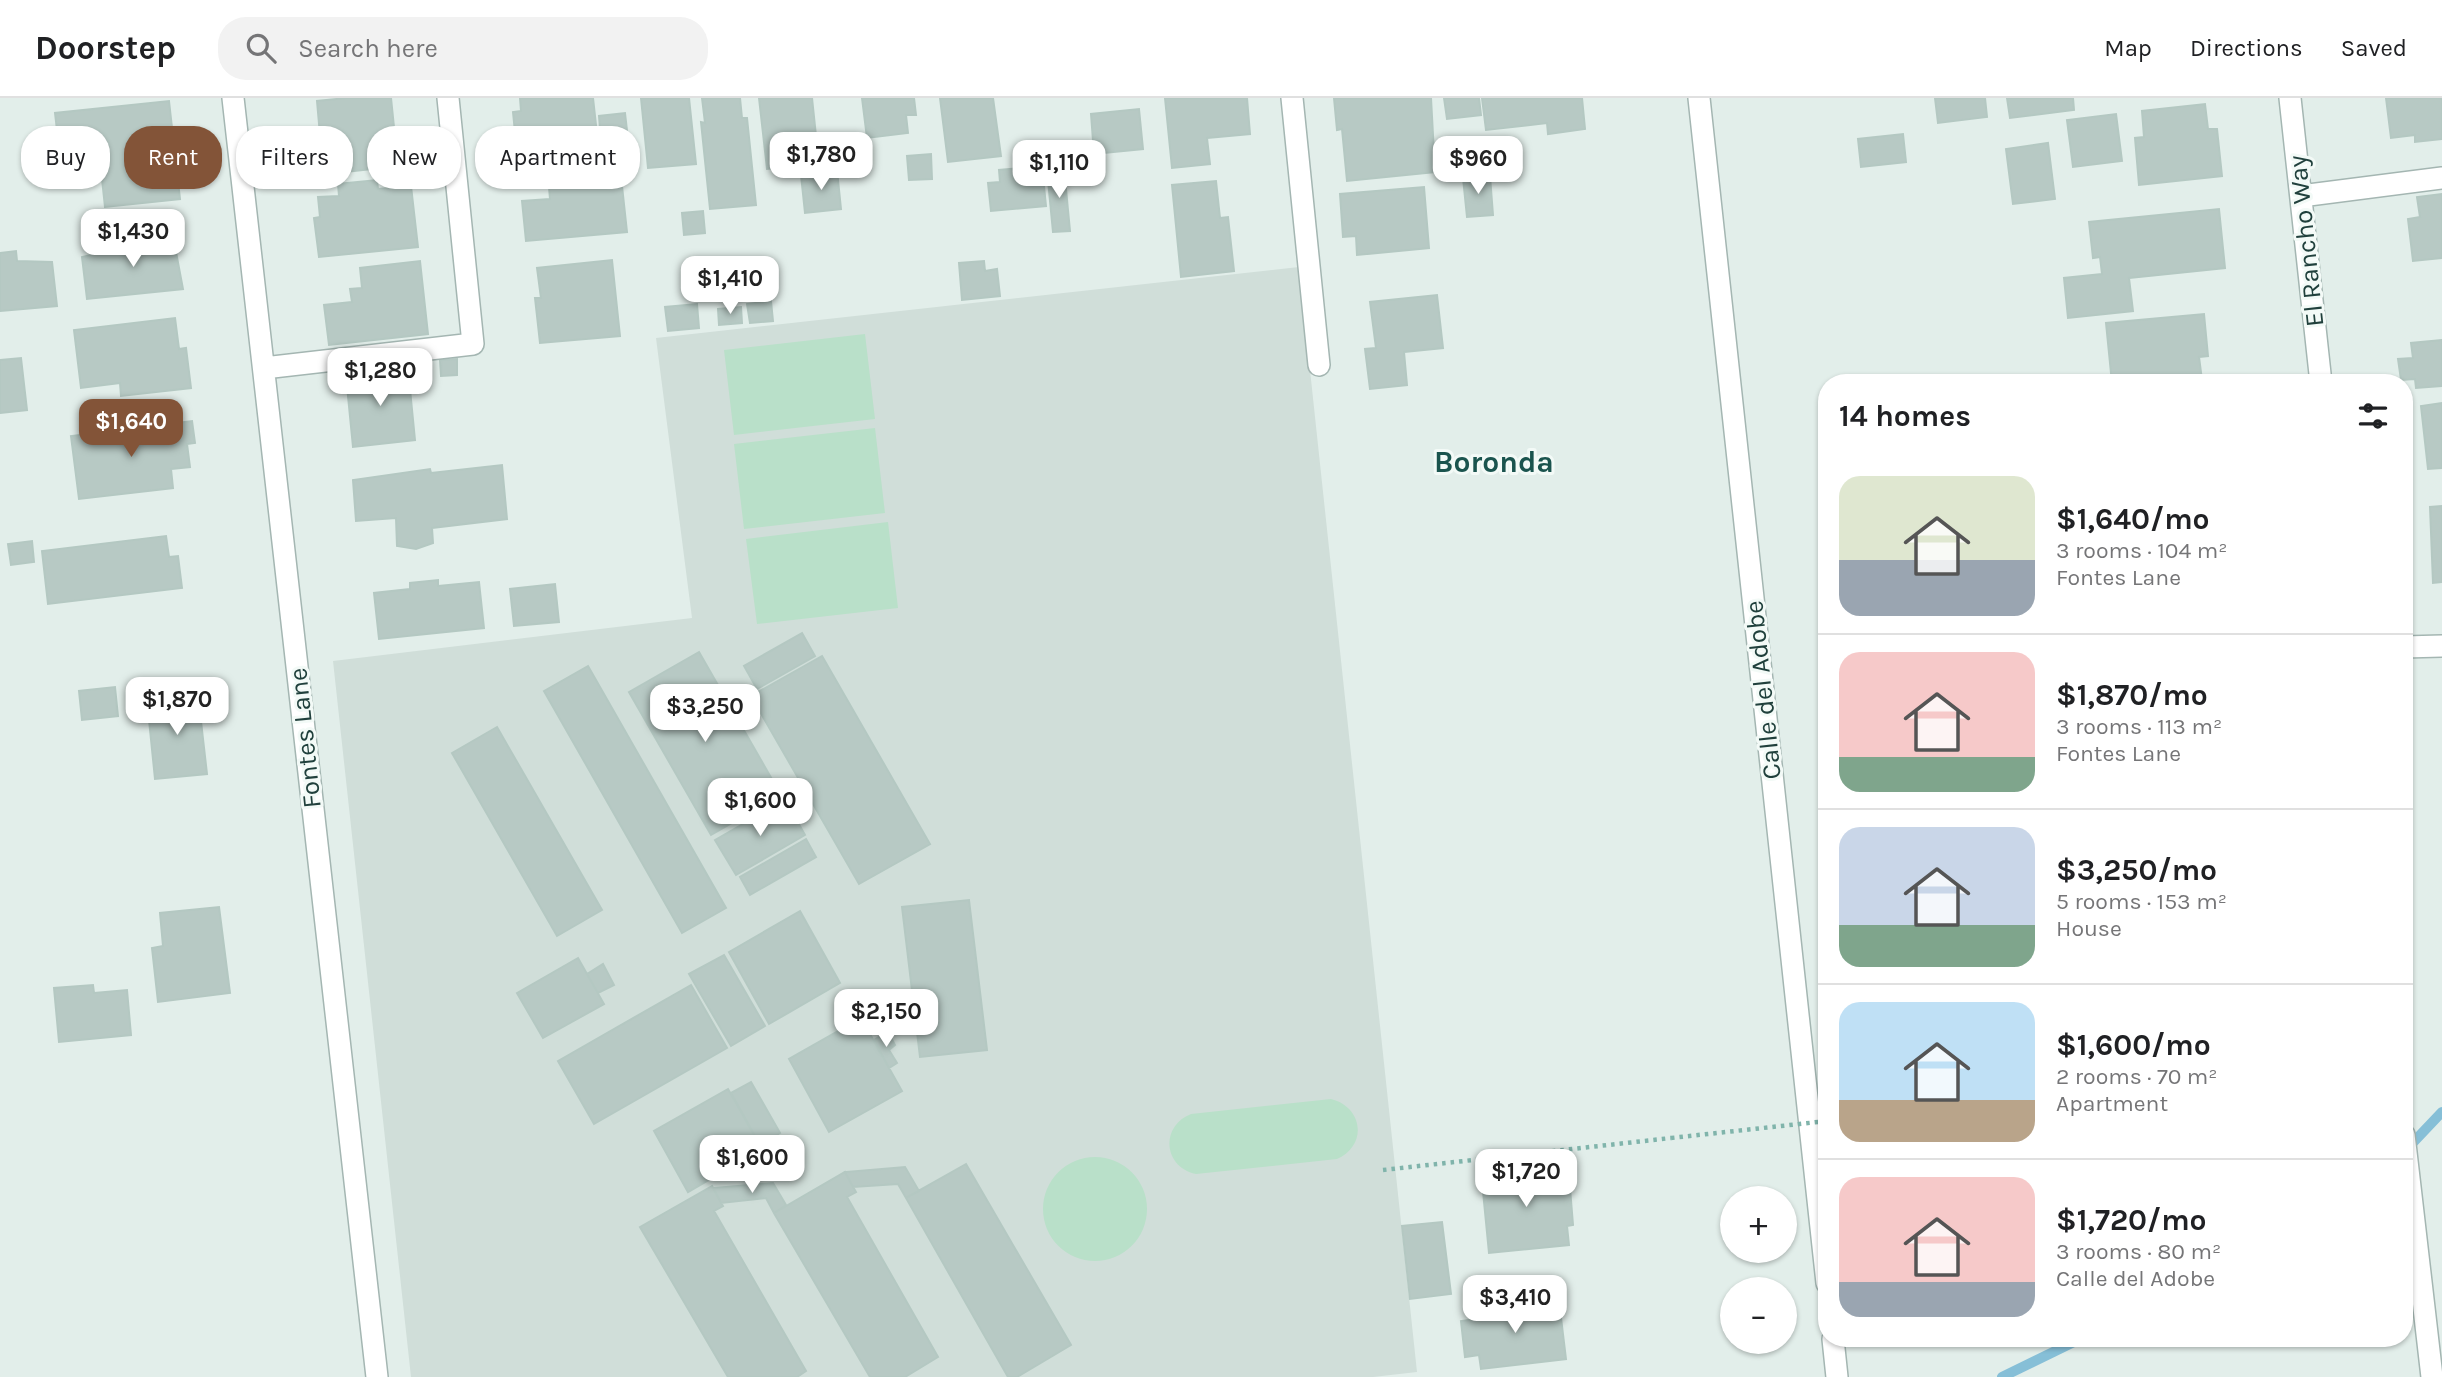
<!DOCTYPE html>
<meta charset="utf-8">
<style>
:root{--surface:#fff;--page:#f2f2f2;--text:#202124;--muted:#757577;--line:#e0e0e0;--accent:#835438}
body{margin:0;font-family:Karla,sans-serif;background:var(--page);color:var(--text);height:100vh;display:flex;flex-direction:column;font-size:26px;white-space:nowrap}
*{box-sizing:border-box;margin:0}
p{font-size:23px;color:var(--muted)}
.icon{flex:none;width:38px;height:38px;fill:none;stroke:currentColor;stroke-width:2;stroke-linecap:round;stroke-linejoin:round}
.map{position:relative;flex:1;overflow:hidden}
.drawer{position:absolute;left:1818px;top:276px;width:595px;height:973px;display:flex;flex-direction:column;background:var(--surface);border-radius:28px;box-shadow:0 2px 5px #0004}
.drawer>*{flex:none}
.hud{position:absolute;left:21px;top:28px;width:665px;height:63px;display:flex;gap:14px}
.fabs{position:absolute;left:1720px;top:1088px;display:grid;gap:14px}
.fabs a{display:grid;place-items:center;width:77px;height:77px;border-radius:50%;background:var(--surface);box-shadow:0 2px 5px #0004;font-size:35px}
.price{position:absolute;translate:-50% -60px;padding:0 16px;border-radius:14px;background:#fff;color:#222;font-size:23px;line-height:46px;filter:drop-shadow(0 2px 4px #0008)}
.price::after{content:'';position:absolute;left:50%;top:42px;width:21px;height:16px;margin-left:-10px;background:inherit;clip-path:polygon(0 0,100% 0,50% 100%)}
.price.active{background:var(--accent);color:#fff}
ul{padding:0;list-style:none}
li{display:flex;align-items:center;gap:21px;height:175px;padding:0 21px}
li+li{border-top:2px solid var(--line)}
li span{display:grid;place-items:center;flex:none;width:196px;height:140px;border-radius:21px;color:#555}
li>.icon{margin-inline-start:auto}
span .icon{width:84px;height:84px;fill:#fffc;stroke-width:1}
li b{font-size:30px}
h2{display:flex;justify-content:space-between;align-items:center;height:84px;padding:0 21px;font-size:30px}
.chip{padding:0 24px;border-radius:28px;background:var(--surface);box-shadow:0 2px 5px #0004;font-size:24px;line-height:63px}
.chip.active{background:var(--accent);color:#fff}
header{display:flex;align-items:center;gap:42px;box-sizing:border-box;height:98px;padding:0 35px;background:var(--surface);border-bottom:2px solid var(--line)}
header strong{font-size:33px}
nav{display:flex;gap:38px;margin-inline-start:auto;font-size:24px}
.search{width:490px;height:63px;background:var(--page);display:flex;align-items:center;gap:18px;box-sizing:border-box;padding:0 24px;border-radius:28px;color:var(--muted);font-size:26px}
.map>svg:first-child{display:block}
.built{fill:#d0ded9}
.green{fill:#b9e0c9}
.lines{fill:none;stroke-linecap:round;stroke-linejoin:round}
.stream{stroke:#86bfd7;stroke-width:10}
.building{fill:#b7c9c4;stroke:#b4c8c2;stroke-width:2}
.minor-casing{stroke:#a4b6b2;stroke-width:24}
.path{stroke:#80b4ab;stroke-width:4.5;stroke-dasharray:3.5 5;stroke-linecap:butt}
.minor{stroke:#fff;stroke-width:21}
.path-bridge{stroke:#80b4ab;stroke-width:4.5;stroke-dasharray:3.5 5;stroke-linecap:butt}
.labels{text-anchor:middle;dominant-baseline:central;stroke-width:6;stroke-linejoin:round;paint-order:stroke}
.street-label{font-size:26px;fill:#20403c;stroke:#f3faf7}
.quarter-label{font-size:30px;font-weight:bold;fill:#1a544e;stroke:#f3faf7}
</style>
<header>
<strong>Doorstep</strong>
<div class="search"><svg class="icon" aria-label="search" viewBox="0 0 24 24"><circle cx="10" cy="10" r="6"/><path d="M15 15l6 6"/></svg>Search here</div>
<nav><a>Map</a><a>Directions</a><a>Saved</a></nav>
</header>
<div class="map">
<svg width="2442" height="1279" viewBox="0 0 2442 1279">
<rect width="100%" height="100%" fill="#e2eeea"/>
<path class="built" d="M1299,169L1417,1274L1373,1279H411L333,563L692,520L656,240Z"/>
<path class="green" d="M865,236L875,321L734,337L724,252Z
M875,330L885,415L744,431L734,346Z
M888,424L898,510L757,526L746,441Z
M1331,1001C1363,1009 1368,1047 1337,1061L1196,1076C1163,1069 1160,1028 1191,1016Z
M1043 1111a52 52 0 1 1 104 0a52 52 0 1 1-104 0Z"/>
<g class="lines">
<path class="stream" d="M2405,1053L2442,1014
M2002,1279L2080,1241"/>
</g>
<path class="building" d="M346,0H391L398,68L319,77L314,38L320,37L317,3Z
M520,0H593L598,45L517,54L513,14L521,13Z
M641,0H689L696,66L648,70Z
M702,0H740L742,20H747L756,107L710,111L701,24L705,25Z
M759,0H812L819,66L767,71Z
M862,0H914L916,17H906L908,35L867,40Z
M940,0H993L1001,58L948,64Z
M1165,0H1247L1250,36L1207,40L1210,66L1172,70Z
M1334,0H1431L1435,74L1347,83L1342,31L1337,32Z
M1444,0H1479L1481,17L1447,21Z
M1482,0H1582L1585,31L1548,36L1547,25L1486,32Z
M1935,0H1985L1987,19L1938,25Z
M2007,0H2073L2074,12L2010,20Z
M2386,0H2442V41L2415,44V37L2391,40Z
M169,3L180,101L105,109L101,72L62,75L55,15Z
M2205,6L2208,31H2217L2222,78L2139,87L2135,40L2144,39L2142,13Z
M1139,11L1143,51L1094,56L1091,16Z
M625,15L628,41L601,44L599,18Z
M2116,16L2122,63L2073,69L2067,22Z
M1903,36L1906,64L1861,69L1858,41Z
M2048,45L2055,101L2013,106L2006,51Z
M931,56L932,81L909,82L907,58Z
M619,60L627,134L526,143L522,103L550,101L549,89L561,88L560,65Z
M1042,68L1046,108L991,113L988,85L1000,84L999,72Z
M1064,70L1070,133L1053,134L1047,72Z
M837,72L841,111L805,115L801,77Z
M1490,78L1493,117L1467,119L1463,80Z
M377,82L378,91L411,88L418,149L319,159L314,120L320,119L318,99L339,98L338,86Z
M1216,83L1220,120L1228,119L1234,173L1181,179L1172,87Z
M1424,89L1429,150L1357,157L1356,138L1343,139L1340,96Z
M2442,96V160L2413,163L2408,121L2420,119L2417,99Z
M2219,111L2225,170L2129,180L2133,213L2068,220L2064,180L2102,176L2100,159L2093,160L2089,124Z
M703,113L705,135L684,137L682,115Z
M173,138L183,191L87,201L82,159L115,152V144Z
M16,153L17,163L52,164L57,208L0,213V155Z
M612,162L620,238L540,245L535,200H541L537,170Z
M759,162L763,197L741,199L737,165Z
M420,163L428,236L329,247L324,207L352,204L350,191L362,190L360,170Z
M984,163L985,173L997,171L1000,198L962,202L959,165Z
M1437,197L1443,250L1404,254L1407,287L1370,291L1365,251L1376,250L1370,204Z
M771,203L773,223L750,225L747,206Z
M697,206L699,230L668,233L665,209Z
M741,209L742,225L719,227L718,211Z
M2204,216L2208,258L2199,259L2202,282L2112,285L2106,225Z
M175,220L179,251L186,250L191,290L121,298L120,285L81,290L74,232Z
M2442,242V288L2416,290L2415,281L2401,282L2398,261L2413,260L2411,245Z
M21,260L27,312L0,315V262Z
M457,261V277L441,278L440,262Z
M415,264L416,278L400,279L399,266Z
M388,268L389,283L409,281L415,342L353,349L347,288L356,287L354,271Z
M2442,305V370L2428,371L2421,308Z
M192,323L195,345L187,346L190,369L171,371L173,390L79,401L71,338Z
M502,367L507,421L432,430L433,445L416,451L397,448L396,420L356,423L353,382L430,371L431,375Z
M2442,408V484L2433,485L2430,409Z
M166,438L169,459L178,458L182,490L48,506L42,453Z
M32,443L34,464L11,467L8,446Z
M438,482V488L479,484L484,530L379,541L374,495L410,491V485Z
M555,486L559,524L514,528L510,491Z
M802,535L815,558L757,591L744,568Z
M699,554L781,697L711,737L629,594Z
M822,558L930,746L859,786L751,598Z
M588,568L726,810L682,835L544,593Z
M115,589L118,618L82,622L79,593Z
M198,597L207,676L155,681L147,602Z
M497,629L602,812L557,838L452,655Z
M785,702L805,737L736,777L715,742Z
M806,741L816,759L750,797L740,779Z
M969,802L987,952L920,959L902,809Z
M219,809L230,895L158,904L152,850L163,848L160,815Z
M800,813L840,885L769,926L729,854Z
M724,857L765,928L731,948L689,876Z
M578,860L604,906L543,940L517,895Z
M603,866L614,887L598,895L587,876Z
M93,887L94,895L127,892L131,937L59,944L54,890Z
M691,887L727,950L594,1026L558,963Z
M861,920L902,993L829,1034L789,961Z
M888,934L895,947L889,952L897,965L889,970L874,942Z
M751,984L780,1035L760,1047L731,995Z
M728,991L762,1051L688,1094L654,1033Z
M966,1066L1071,1247L1017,1279H1008L906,1100Z
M1554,1066L1556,1091L1570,1090L1573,1127L1567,1128L1569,1147L1489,1155L1481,1073Z
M905,1069L919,1093L906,1100L898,1086L853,1089L845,1074Z
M845,1074L856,1094L847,1099L938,1259L905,1279H870L774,1115Z
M773,1085L786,1107L774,1115L766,1100L721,1105L713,1090Z
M712,1088L723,1108L714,1113L806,1273L797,1279H728L640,1129Z
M1442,1124L1451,1196L1410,1201L1402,1128Z
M1559,1203L1566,1261L1481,1271L1479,1257L1465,1259L1461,1223L1476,1221V1213Z"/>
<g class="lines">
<defs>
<path id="minor" d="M233,0L377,1279
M1292,0L1319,267
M1699,0L1827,1185
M2290,0L2321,285
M2301,98L2442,80
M264,270L473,246L448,0
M2404,549L2442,548
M2404,1037L2432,1279
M1833,1241L1837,1279"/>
</defs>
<use href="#minor" class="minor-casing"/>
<path class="path" d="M1383,1072L1671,1040"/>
<use href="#minor" class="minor"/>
<path class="path-bridge" d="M1671,1040L1827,1023"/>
</g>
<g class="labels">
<g class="street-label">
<text transform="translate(2306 143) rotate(-96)">El Rancho Way</text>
<text transform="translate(1763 592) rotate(-96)">Calle del Adobe</text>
<text transform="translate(305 640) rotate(-96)">Fontes Lane</text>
</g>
<g class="quarter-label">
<text x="1494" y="364">Boronda</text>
</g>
</g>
</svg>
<div class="fabs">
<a>+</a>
<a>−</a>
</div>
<b class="price" style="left:821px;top:94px">$1,780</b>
<b class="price" style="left:1478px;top:98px">$960</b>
<b class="price" style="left:1059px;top:102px">$1,110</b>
<b class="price" style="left:133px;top:171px">$1,430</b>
<b class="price" style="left:730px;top:218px">$1,410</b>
<b class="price" style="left:380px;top:310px">$1,280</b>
<b class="price active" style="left:131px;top:361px">$1,640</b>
<b class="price" style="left:177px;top:639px">$1,870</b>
<b class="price" style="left:705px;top:646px">$3,250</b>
<b class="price" style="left:760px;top:740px">$1,600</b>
<b class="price" style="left:886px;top:951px">$2,150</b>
<b class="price" style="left:752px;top:1097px">$1,600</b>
<b class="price" style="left:1526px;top:1111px">$1,720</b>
<b class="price" style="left:1515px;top:1237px">$3,410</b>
<div class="hud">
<a class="chip">Buy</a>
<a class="chip active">Rent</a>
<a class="chip">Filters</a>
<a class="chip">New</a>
<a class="chip">Apartment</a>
</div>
<section class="drawer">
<h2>14 homes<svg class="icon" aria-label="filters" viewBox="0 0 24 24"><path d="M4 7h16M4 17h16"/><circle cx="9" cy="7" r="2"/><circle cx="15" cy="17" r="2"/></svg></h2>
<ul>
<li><span style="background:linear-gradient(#dfe7d0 60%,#9aa5b1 0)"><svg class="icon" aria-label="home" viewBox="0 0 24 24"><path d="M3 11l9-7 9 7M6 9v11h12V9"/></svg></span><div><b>$1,640/mo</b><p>3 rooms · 104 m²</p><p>Fontes Lane</p></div></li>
<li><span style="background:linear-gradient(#f6c9c9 75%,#7fa58c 0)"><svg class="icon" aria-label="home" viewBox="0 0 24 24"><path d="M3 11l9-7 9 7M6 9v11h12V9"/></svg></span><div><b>$1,870/mo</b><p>3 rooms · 113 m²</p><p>Fontes Lane</p></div></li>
<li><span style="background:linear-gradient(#c9d6e8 70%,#7fa58c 0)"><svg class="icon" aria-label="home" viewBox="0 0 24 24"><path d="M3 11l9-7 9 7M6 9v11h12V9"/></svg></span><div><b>$3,250/mo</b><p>5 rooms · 153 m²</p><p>House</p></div></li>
<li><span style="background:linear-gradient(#bfe0f5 70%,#b9a48a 0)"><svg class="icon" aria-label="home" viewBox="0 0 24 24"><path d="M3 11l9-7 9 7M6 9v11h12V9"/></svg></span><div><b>$1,600/mo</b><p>2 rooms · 70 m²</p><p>Apartment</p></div></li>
<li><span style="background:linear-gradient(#f6c9c9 75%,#9aa5b1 0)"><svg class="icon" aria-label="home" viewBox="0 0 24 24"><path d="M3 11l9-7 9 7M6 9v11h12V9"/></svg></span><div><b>$1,720/mo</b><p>3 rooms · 80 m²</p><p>Calle del Adobe</p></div></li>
</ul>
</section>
</div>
